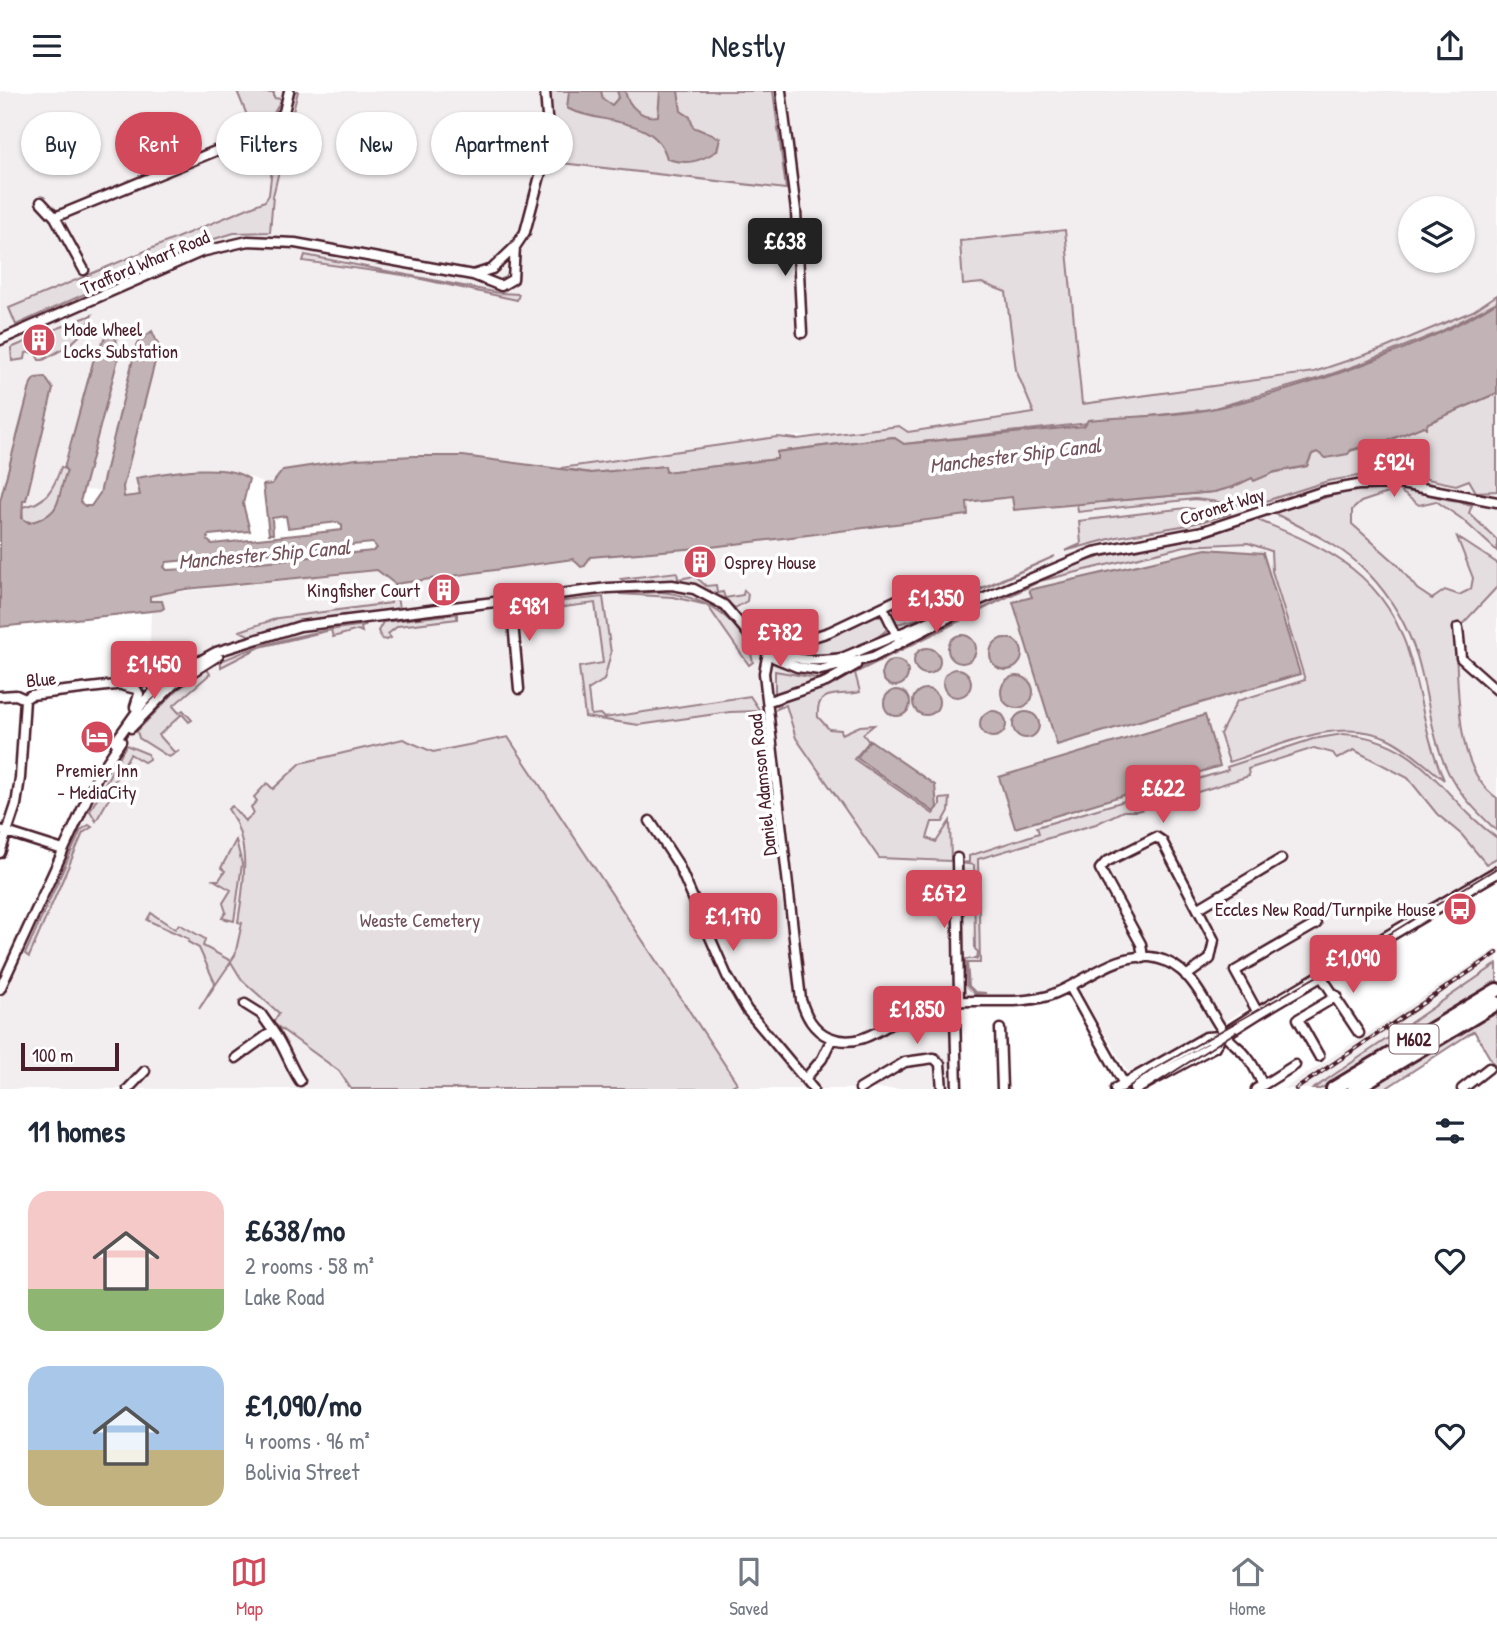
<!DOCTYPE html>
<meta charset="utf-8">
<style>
:root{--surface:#fff;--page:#f2f2f3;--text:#1f2937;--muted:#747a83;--line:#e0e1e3;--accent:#d1495b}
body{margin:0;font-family:"Patrick Hand",sans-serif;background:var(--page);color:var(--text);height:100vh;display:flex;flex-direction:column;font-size:26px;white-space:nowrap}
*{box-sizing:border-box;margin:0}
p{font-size:23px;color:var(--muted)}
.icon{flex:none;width:38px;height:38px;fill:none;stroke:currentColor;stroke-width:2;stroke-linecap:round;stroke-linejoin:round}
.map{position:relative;height:998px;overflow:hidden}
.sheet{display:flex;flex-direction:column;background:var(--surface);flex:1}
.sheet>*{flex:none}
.hud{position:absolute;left:21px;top:21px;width:700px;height:63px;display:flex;gap:14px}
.controls{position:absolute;left:1398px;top:105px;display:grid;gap:14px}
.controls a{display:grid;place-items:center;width:77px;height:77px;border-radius:50%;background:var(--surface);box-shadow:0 2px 5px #0004;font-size:35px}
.scale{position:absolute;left:21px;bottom:18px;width:98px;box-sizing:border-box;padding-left:7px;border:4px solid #4a1f2b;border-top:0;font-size:19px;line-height:24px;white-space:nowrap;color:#4a1f2b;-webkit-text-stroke:5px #fff;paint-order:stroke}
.price{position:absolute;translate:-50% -60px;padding:0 16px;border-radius:7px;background:var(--accent);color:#fff;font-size:23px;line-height:46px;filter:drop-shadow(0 2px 4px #0008)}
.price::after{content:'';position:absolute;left:50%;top:42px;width:21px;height:16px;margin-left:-10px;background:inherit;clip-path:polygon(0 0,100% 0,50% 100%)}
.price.current{background:#222;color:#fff}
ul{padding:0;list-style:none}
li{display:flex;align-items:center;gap:21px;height:175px;padding:0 28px}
li span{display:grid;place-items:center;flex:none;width:196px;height:140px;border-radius:21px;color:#555}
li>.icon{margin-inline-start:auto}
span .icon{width:84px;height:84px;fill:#fffc;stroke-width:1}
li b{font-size:30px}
h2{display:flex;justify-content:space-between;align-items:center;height:84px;padding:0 28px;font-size:30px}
.chip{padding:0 24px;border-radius:32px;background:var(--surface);box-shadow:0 2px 5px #0004;font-size:24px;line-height:63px}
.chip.current{background:var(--accent);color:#fff}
header{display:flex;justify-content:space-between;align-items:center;height:91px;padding:0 28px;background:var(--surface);font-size:32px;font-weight:600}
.tabs{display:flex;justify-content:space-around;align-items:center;height:98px;border-top:2px solid var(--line);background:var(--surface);font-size:19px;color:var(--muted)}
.tabs a{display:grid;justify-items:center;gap:4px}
.tabs .current{color:var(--accent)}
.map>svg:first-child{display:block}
.built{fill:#f2eeef;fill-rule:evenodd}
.green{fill:#e5dee0;stroke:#987e86;stroke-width:2}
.water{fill:#c1b3b6;stroke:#91787e;stroke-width:2;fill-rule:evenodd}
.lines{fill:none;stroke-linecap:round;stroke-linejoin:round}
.minor-casing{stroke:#4a1f2b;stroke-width:13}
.major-casing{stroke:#4a1f2b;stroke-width:15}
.highway-casing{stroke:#4a1f2b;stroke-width:18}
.minor{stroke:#fff;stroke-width:8}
.major{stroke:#fff;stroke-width:10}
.highway{stroke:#fff;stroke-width:12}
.tram{stroke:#4a1f2b;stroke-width:2}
.rail-casing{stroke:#4a1f2b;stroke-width:4.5}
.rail{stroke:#fff;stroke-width:2;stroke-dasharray:5;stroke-linecap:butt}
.labels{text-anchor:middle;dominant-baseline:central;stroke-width:7;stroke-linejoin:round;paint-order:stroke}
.shield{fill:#fff;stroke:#80626b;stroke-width:2}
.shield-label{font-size:18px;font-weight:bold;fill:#4a1f2b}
.street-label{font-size:19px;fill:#4a1f2b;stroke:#fff}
.poi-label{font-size:19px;fill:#4a1f2b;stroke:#fff;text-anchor:start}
.park-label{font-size:19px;fill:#714f58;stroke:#fff}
.water-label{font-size:21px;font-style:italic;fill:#74535c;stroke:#fff}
</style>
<header><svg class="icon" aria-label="menu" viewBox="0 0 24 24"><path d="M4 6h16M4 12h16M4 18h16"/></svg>Nestly<svg class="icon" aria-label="share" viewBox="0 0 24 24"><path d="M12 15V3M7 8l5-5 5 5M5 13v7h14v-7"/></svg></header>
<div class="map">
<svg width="1497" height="998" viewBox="0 0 1497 998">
<rect width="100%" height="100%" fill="#fff"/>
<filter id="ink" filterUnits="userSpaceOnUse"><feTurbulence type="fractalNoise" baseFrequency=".0143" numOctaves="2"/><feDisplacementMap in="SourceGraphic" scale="14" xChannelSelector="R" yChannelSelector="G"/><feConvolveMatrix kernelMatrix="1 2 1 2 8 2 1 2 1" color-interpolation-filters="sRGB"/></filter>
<g filter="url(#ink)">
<path class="built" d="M0,0H549L553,71L785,98L773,0H1497V204L1473,220L1385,257L1314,281L1082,313L972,333L908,341L777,346L561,377L463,365L356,368L286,381L268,394L241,382L208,377L137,387L141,404L124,407L123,396L158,248L152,240L137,252L103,391L99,400L84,399L109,243L96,260L64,376L67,379L57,417L22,416L53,298L48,288L42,286L31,292L0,418ZM1410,117H1463V170H1410Z
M1497,302V772L1324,876L1129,983L1078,898L1054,910L952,918V998H727L737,991L508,647L433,661L403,648L301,672L259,712L235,864L242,889L279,923L274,932L339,980L351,998H0V879L92,683L124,632L149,582L151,520L161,519L162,510H150L152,504L377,479L459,483L574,468L581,476L590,466L711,456L967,424L966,411L1013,406L1015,419L1089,412L1326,367Z
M1497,857V873L1377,957L1313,998H1283Z"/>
<path class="green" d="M237,0L274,2V7L282,8L271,27L253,39Z
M295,0H298L273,105L270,141L234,142L191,155L16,234L9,217L265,110L269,104L276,41L289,20Z
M550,0H773L786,98L553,71Z
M1065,139L1082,313L1314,281L1385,257L1473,220L1497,204V211L1440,241L1363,272L1320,287L1211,318L904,353L893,346L777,361V368L666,381L665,375L591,382L561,377L777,346L797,348L899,335L908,341L1034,322L1016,279L1006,201L982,192L963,194L960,150Z
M305,164L499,202L519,203L517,209L403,184L303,170Z
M92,224C84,248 64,258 43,269H39L35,261L26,262L25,268L12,270L11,257L32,248L36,255L46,251L43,243Z
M1497,302V400L1476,401L1469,389L1456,394L1413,385H1358L1328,390L1250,415L1195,408L1078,421L1077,413L1214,401L1233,396L1252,386L1307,375L1312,363L1318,361L1326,367L1389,349Z
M61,376L67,379C60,397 63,422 39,429C32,431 30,432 23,429L22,416C46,413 54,397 61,376Z
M1400,398L1361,411L1352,419V433L1397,473L1417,498L1432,508L1445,499L1459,504L1471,498L1473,487L1457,446L1497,472V496L1454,542C1461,591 1451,676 1497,707V740C1479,723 1461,705 1449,683C1430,645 1429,604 1417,565C1407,534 1390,505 1368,482C1343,455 1306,439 1274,422L1347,400Z
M1403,398L1472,414L1469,422L1497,449V460L1462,428L1436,410L1419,414L1401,401Z
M1186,417L1231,423L1188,434L1117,446L1065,460L1081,453L1079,430Z
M1255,428C1329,457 1387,484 1410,567C1422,610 1426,648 1444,689C1426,675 1408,657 1387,647C1338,625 1277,656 1229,671L1220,643L1237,610L1305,589L1272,480L1271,460L1248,452L1185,455L1040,490L855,582L860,601C842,606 815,596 818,626L829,638L841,639L842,643L860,635L874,634L863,643L869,651L854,668L933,723L940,714V708L950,707L949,720L943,731H932L927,747L936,751L950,730L951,770L879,767L796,647L786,614L777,618L783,609L834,590L1065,477L1119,460L1203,446Z
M1055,465L917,528L897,533L893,525L895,514L900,512L968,503Z
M677,481L678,488L695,485L706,495L716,494L717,502L723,501L725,507L743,504L744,499L748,503L747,510L735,517C701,489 667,488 625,491L621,488Z
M395,493L399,518L300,531L250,545L240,540L278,527L391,512Z
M659,501C701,504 744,527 753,571L749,574L707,514L673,506L619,503Z
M603,506L611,562L604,589L588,599L591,624L600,623L604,627L750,605L760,620L730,621L639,634L585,626L579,576L603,572L595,512L517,522L519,515Z
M457,523V528L398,535L388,543L391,547L387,549L382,548L378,540L383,531Z
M876,524L884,527L889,538C884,540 881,544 876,547C842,569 800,568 767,547L775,544L799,556C802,551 865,529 876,524Z
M366,534L361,537L362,541L358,539L333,546L331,539L260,556L221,576V570C269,549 314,540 366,534Z
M207,578L210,583L173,615L179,622L183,619L192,629L189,631L182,623L159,644L174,661L179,660L169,666L139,647L137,640L177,599Z
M775,580L816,587L811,593L775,603Z
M1343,643C1424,648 1440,706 1497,747V767L1486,773L1462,744L1437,723L1408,687L1354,659L1337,668L1333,662L1314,657L1248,678L1249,685L1137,720H1123L1096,733L978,768L980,872H967L969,895L975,901L986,902L975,903L967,895L965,868H977L978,861L975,858L974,774L961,772L969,771V765L1039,742L1037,736L1228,679L1227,676L1313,648Z
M508,646L737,992L727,998H351L339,980L273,932L279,922L242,889L231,871L199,918L215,892L199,857L188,851L189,848L147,829L151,822L175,838L179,833L205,848L203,855L231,870L235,864L242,832L238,831C244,792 252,753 228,718L232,715L245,730L254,722L251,716L257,710L254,706L267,692L273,698L301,672L403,648L433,661Z
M126,654L148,663L149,668L144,671L130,663L108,701L111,704L96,730L90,720Z
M89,734L92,736L83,742L29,866L25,863L81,739Z
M236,749L242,773L234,830L222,827L226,821L223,812L231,799L214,789H219L225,780L221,777Z
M1497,873V891L1320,998H1313Z
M1497,921V979L1474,940L1385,998H1367Z"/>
<path class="water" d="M569,0H601L603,8L612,14L619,6L617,0H625C628,15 642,28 658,25L660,0H678L681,20L690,26L693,36L720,47L717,60C699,71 687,74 667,68C657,24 598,34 567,17Z
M1497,211V302L1428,332L1426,337L1424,335L1389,349L1351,359L1348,363L1326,367L1317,361L1312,363L1307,375L1275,381L1254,390L1252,387L1233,396L1214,401L1014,419L1012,406L967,411L968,424L711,456L590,466L585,475L581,476L573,468L395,493L377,479L186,498L150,505V510H162L164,517L161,519L0,536V410L31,292L35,287L45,286L53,298L26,409H23L22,427L29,432C66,422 55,407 67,380L64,377L96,260L108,243L116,244L118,268L80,411L85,415H91L100,402L137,252L152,240L159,255L123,396L124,406L140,404L136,387C166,382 225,370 249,388L243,413L250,440L209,444L207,449L212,453L342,439V434L338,431L288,437L286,425L272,427L273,443H269L263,394L272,393L283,379L356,368L414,365H463L591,382L665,375L666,381L777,368V361L893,346L904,353L1084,335L1088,329C1129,325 1170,326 1211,318C1296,300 1425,257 1497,211ZM373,452L377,457L373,460L186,478L167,479L164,476L167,471Z
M1206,458L1263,462L1300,583L1057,654L1013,511L1032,506L1029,499Z
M948 558a14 14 0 1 1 28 0a14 14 0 1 1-28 0Z
M990 563a16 16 0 1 1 32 0a16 16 0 1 1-32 0Z
M914 570a13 13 0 1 1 26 0a13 13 0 1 1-26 0Z
M882 582a13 13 0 1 1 26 0a13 13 0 1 1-26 0Z
M943 592a14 14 0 1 1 28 0a14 14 0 1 1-28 0Z
M1001 601a16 16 0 1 1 32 0a16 16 0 1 1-32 0Z
M913 611a13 13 0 1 1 26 0a13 13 0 1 1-26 0Z
M884 612a13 13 0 1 1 26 0a13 13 0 1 1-26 0Z
M980 633a13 13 0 1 1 26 0a13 13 0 1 1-26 0Z
M1013 634a13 13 0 1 1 26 0a13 13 0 1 1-26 0Z
M1205,624L1220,675L1015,737L999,686Z
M870,649L935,694L937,716L934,721L857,667Z"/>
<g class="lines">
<defs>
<path id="minor" d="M781,0L796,120L802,242
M41,111L55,126L84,179
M55,126L269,38L284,21L289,0
M473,184L492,178L515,156L525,141L549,51L545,0
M0,249L201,161L248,150L295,152L473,184L501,195L513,188L515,156
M511,509L519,598
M883,516L899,549
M1458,537L1461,567L1497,599
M750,541C791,565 792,574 842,567L1094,461L1203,440L1324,400L1358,394L1401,393L1497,411
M777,547H810L829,541L926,495
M772,557L767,566L764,582L801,909C806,925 813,939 829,946C866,962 893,924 926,915C965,904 1009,916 1048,905C1085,893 1114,859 1156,867C1194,875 1205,916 1225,943C1231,952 1241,957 1247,966C1254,974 1258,984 1263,994L1256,998
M124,595L136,598L139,603L135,616
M0,605L16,604L25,608L31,604L166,588
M769,610L826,591L856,574
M131,637L174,593L218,565
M115,651L145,609L169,587L216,561L300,535L608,497L672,494L694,498L724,514L758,554L775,567L797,576L820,579L873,566L965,518
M650,730L678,773L727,885L747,919L813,998
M0,739L63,759
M0,762L16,714L20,687L25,608
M957,767L959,910
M1199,817L1281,768
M1143,867L1141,853L1100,778L1106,771L1156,746L1162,750L1214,849L1210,868L1186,885
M1321,885L1359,942
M1070,896L1124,993
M0,898L97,686L121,650
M245,913L261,923L273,940
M1258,922L1235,880L1316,833
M955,924L957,998
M1000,938L1002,998
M1319,965L1298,928L1337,905
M236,967L273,940C285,957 289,973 300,990
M805,988L822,968L832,947
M1263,994L1295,974
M128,998L145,980
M860,998L905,971L934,967L940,973L942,998
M1462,998L1489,977"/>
<path id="major" d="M1116,998L1206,947L1220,946
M1135,998L1214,955L1220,946L1258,922L1497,781"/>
<path id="highway" d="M1333,998L1497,899
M1354,998L1497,912"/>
</defs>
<use href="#minor" class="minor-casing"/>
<use href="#major" class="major-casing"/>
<use href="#highway" class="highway-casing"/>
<use href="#minor" class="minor"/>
<use href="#major" class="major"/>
<use href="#highway" class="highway"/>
<path class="tram" d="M1126,998L1149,981L1370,855L1497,777
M1147,998L1236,941"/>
<defs>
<path id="rail" d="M1296,998L1497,862"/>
</defs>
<use href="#rail" class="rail-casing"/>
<use href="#rail" class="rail"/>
</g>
</g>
<defs>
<symbol id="building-disc" viewBox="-11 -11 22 22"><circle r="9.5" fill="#d1495b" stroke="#fff"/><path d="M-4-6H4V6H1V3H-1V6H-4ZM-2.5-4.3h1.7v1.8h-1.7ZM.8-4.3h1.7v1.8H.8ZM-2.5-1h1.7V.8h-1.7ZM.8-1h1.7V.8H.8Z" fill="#fff"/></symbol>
<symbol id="hotel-disc" viewBox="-11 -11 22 22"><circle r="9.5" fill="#d1495b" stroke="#fff"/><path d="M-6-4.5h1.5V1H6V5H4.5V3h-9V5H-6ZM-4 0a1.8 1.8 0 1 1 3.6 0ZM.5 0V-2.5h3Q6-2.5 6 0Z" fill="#fff"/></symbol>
<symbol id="bus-disc" viewBox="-11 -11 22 22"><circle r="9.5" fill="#d1495b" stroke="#fff"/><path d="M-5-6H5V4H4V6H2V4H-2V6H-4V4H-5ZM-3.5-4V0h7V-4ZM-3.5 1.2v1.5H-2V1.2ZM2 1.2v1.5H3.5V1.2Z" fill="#fff"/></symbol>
</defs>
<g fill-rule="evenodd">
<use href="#building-disc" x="20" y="230" width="38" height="38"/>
<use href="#building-disc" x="681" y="452" width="38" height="38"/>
<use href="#building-disc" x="425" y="480" width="38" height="38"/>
<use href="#hotel-disc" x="78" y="627" width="38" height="38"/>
<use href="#bus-disc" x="1441" y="799" width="38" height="38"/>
</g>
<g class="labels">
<rect class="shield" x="1389.5" y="933.5" width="49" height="29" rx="5"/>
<g class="shield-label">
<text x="1414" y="948">M602</text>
</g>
<g class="street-label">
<text transform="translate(145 171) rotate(-23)">Trafford Wharf Road</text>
<text transform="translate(1222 415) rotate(-17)">Coronet Way</text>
<text transform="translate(41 588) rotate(-5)">Blue</text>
<text transform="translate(762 694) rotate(-96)">Daniel Adamson Road</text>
</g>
<g class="poi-label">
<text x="64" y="238">Mode Wheel<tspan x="64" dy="22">Locks Substation</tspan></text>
<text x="724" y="471">Osprey House</text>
<text x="420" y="499" text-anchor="end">Kingfisher Court</text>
<text x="97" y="679" text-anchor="middle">Premier Inn<tspan x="97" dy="22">- MediaCity</tspan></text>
<text x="1436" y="818" text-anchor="end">Eccles New Road/Turnpike House</text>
</g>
<g class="park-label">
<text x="420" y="829">Weaste Cemetery</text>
</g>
<g class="water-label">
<text transform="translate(1015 364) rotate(-7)">Manchester Ship Canal</text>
<text transform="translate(264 463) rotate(-5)">Manchester Ship Canal</text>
</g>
</g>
</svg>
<div class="controls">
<a><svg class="icon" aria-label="layers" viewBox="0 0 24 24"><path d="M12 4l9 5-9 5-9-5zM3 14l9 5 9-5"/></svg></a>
</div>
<div class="scale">100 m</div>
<b class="price current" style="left:785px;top:187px">£638</b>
<b class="price" style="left:1394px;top:408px">£924</b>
<b class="price" style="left:936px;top:544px">£1,350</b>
<b class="price" style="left:529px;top:552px">£981</b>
<b class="price" style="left:780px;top:578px">£782</b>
<b class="price" style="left:154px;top:610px">£1,450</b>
<b class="price" style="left:1163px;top:734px">£622</b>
<b class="price" style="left:944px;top:839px">£672</b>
<b class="price" style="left:733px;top:862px">£1,170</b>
<b class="price" style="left:1353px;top:904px">£1,090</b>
<b class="price" style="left:917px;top:955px">£1,850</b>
<div class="hud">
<a class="chip">Buy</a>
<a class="chip current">Rent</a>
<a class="chip">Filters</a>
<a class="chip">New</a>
<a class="chip">Apartment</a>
</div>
</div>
<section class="sheet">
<h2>11 homes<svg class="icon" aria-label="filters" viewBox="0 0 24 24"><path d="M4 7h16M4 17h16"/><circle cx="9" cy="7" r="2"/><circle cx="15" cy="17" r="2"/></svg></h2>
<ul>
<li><span style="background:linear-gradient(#f6c9c9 70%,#8fb573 0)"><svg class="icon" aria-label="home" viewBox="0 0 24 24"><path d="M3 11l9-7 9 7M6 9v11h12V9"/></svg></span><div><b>£638/mo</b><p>2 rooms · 58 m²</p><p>Lake Road</p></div><svg class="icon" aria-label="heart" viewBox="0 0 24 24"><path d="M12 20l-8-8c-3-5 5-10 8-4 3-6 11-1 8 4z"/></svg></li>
<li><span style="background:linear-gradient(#a9c7e8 60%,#c2b280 0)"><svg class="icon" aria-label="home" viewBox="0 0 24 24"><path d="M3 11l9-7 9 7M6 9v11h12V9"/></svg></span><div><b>£1,090/mo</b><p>4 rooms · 96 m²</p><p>Bolivia Street</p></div><svg class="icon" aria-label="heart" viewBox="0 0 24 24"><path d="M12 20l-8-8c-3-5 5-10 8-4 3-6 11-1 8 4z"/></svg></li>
</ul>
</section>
<nav class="tabs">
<a class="current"><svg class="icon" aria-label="map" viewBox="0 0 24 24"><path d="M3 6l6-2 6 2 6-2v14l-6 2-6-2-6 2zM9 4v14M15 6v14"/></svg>Map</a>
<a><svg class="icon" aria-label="saved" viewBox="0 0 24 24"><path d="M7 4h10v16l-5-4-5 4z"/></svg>Saved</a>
<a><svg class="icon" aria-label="home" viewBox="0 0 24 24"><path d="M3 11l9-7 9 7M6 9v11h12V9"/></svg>Home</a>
</nav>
